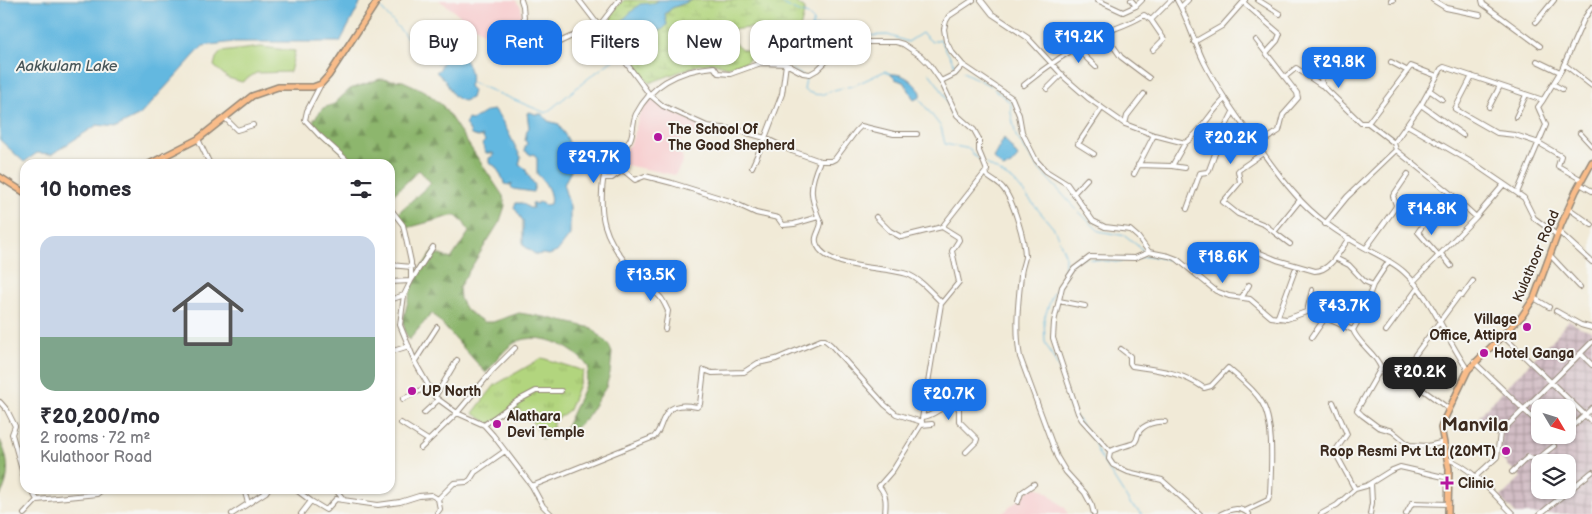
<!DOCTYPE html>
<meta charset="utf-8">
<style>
:root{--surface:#fff;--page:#f2f2f3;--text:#2b2b33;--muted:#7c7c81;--accent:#1a73e8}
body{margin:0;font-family:"Balsamiq Sans",sans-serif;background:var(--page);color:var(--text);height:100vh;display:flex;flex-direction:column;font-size:19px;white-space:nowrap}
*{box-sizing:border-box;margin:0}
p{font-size:16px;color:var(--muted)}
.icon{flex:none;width:28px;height:28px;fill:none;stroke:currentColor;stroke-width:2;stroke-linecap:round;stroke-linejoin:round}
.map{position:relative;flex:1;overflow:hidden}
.details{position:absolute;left:20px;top:159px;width:375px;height:335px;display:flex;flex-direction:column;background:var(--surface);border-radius:15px;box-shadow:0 1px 4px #0004}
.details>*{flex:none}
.top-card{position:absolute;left:410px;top:20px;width:475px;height:45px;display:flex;gap:10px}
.needle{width:32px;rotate:128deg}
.tools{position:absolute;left:1531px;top:399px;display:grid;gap:10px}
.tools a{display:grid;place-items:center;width:45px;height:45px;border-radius:10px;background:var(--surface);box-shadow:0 1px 4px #0004;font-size:25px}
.price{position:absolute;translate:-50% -42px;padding:0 11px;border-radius:10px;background:var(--accent);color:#fff;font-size:16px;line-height:32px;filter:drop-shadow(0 1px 2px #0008)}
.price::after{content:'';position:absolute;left:50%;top:30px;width:15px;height:11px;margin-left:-8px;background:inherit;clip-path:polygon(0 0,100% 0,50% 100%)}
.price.on{background:#222;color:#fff}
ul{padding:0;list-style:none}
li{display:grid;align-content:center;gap:10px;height:265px;padding:0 20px}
li span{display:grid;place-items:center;height:155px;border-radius:15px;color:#555}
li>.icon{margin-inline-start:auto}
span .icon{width:90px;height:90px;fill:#fffc;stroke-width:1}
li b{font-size:21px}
h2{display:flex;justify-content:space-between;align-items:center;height:60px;padding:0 20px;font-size:21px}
.pill{padding:0 18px;border-radius:15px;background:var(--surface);box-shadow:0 1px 4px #0004;font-size:18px;line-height:45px}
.pill.on{background:var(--accent);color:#fff}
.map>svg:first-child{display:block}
.built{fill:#f7cfd0}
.industrial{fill:url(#industrial-grid);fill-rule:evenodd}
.grass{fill:url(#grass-tufts);stroke:#76804e}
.forest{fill:url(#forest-firs);stroke:#647046}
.wetland{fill:url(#wetland-marsh);stroke:#76804e}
.pitch{fill:#b2d57e;stroke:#76804e}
.water{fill:#64b8e0;stroke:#50717f}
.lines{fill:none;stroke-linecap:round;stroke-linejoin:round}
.stream{stroke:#64b8e0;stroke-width:1}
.minor-casing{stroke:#968a7a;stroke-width:6}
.major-casing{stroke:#968a7a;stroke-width:8}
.minor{stroke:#fff;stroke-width:4}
.major{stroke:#f9bc89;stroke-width:5}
.poi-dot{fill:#b5179e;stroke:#f6f6f2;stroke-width:2}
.labels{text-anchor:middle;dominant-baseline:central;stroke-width:4;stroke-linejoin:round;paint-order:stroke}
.poi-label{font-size:14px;font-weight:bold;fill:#3b2a1e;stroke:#f6f6f2;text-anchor:start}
.street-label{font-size:14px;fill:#3b2a1e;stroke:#f6f6f2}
.water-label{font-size:15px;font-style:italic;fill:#475558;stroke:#f6f6f2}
.district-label{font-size:19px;font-weight:bold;fill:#3b2a1e;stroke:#f6f6f2}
</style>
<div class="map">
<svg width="1592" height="514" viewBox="0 0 1592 514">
<defs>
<pattern id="industrial-grid" width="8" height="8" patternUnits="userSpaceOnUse" patternTransform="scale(1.25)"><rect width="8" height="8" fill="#d2bdc5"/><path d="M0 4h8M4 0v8" fill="none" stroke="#ac9a9f"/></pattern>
<pattern id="grass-tufts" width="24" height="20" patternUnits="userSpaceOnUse" patternTransform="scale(1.25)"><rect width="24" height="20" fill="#b2d57e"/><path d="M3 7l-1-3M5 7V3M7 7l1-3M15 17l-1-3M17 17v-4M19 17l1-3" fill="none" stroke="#9ab76c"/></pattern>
<pattern id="forest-firs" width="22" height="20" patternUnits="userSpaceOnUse" patternTransform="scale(1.25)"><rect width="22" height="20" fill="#8db66d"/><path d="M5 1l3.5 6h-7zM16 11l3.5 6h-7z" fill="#749459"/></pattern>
<pattern id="wetland-marsh" width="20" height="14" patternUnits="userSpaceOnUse" patternTransform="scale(1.25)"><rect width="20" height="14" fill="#b2d57e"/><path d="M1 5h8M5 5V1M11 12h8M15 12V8" fill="none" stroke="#9ab76c"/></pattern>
</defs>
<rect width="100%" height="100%" fill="#f6f6f2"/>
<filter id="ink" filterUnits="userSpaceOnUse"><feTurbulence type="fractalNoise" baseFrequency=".02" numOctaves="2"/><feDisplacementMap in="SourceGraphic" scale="10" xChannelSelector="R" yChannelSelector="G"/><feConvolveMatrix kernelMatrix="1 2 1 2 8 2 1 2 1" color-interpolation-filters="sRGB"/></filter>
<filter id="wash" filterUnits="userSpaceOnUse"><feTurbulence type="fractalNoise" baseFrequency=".0096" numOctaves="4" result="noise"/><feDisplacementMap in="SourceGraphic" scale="20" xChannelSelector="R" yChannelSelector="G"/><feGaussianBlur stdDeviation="1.12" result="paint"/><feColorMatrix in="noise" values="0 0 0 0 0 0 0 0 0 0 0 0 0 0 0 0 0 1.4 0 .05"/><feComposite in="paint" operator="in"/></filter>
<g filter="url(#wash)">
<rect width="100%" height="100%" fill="#f1ead7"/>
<path class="built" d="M439,0H515L521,7L524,48L505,45L488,36Z
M650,98L662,107L702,126L696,136L685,134L674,153L682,155L683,161L675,175L621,164L616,158L629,145L633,138L639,115Z
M1033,487L1043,489L1066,509L1068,514H1002Z"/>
<path class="industrial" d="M1569,320L1580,327L1592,331V514H1516L1500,498L1521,477L1499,457L1501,436L1479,416L1547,345L1550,343ZM1540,408H1568V435H1540ZM1540,462H1568V490H1540Z"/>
<path class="grass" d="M542,358L584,371L569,410L553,422V434L542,439L535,425L519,409L490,424L473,413L495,385Z"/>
<path class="forest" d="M380,79L403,81L425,91L443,106L503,196L505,206L500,221L459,287L460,299L466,310L484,322H493L519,313L544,317L592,328L609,345L612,353L610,373L606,387L587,417L567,436L563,433L584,388L589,368C574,346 534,327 510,346C501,353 494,364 486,373L432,313L409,340L405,332L403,320L414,279L432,252L451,259L469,232L464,223L455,215L407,228L398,213L431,183L419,170L390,198V164H354L318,129L313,121L323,108L334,104L350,89Z
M0,440C9,459 11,477 0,496Z"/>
<path class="wetland" d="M624,0H659L614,32L612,38L603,26L609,15Z
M692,0H793L805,9L799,33L758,27L730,30L729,39L742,49L754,53L746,62L727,67L715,63L698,65L649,83L625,49L633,41L663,29L667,25L665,14L672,8Z"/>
<path class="pitch" d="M261,47L295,51L290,72L256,73L242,82L228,78L214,66L216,58L221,52Z"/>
<path class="water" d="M0,0H362L340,42H234L203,46L140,115L116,127L97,125L52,154L37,153L24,162L0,140Z
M659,0H692L672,8L665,14L667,25L663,29L633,41L625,49L612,38C617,23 629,14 640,4L654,3Z
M456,50C467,58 474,74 469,86L473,91L471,98L464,101C451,98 451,89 445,81C443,78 439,75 436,72L440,69L443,59L451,55L452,53L456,52Z
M890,74C905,73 912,81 921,92L920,97L914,100L905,83L895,79Z
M494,110C501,115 515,147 521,157L519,165L525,168L528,175L535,185L533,192L513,189L511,187L512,183L510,185L504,184C504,179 498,171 495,166L489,163V158L494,155L493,153H486L482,144L485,141L483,138V136L478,137L471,135L470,131L465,124L468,119L472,120L487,111Z
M530,112L535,114H542L548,121L559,124C561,130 564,133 567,138C571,146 569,149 575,157L572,169L565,182L564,187L570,207V235L557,252L549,255L543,254L536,255L523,245V221L514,207L516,203H522L529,208H533L532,203L536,204L539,202L545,205L550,204C553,193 544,180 537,174V159L534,154L531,155L524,150L527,143L525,141L527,130L529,128L527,113Z
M1004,138L1018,157L1011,165L1003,168L993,158Z"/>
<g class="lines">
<path class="stream" d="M369,0L374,3
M776,0L796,11L808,15L814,21L810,30L804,32L797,47L792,65
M378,5L421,53L441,65
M811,27L837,26L851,24L855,26L858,36L888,35L908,42L922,33L932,42L940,39L957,69
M792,69L806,78L804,90C824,100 823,91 843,88
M963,72L991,86
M929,73C941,88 947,97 952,117
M471,82L546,113L590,77L617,57
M847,87L853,86L885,71L891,74
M994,89L1011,103V113L1016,136L1039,169L1076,209L1099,231L1126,236L1144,251
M918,97L941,127L945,144L970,149L973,155L979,159
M987,164L1014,181L1055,230L1065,254V275L1052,296L1044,319L1045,342L1061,373L1069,405L1073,413L1094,441L1098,453L1131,505L1142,514
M1090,259L1116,262L1150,256L1171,260
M1065,270C1072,263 1076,257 1086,258"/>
</g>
</g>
<g filter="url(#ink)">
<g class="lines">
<defs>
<path id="minor" d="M521,0L523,6L526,44L532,49L540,50L551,46L570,37L599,26L649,94L663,106L707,126L737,130L765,138L792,151L820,161C808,187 810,198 821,223C820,231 813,237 817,245C828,270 885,266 907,274C920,279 930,291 940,301L941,304L921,425L893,470L879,486C887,496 886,502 885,514
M579,0L599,26L619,0
M973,0L949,16L946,21L944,29L946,41L951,51L963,65L1012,98L1019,115L1022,132L1036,160L1046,171L1067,184L1093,221L1105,227L1130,230L1138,237L1149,252
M981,0L992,14L1028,38L1065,78L1088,98L1125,124L1154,135L1185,143C1201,133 1210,112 1225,99
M1097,0L1123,12L1136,6L1131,0
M1177,0C1188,19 1194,42 1204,62C1218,90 1235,114 1253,139C1266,157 1279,176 1294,193C1314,217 1338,233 1365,248C1378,255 1393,262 1404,272C1432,297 1446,339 1468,370
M1258,0L1280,14
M1391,0H1393
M1433,0L1446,8L1480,15
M1482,0L1483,4L1540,46
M1243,2L1280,34L1277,41L1266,53
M1136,6L1142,0
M1181,7L1188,0
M1151,20L1164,39L1153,50
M1536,22L1554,0
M1080,33L1087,41
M1104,33L1121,57L1149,78
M1256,40L1297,93L1298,98L1283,115L1279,131L1257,145
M1194,42L1222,26L1245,0
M1076,48L1096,67
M1332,54C1325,65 1317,73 1323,86L1361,123H1368
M1537,61L1560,72
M1391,62L1406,70
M1564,64L1592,86
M1437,76L1411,66L1368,123L1394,143L1421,105L1441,69L1444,67L1543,100L1538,107L1546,125L1517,193L1524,198L1534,218L1557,235
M1472,76L1455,109L1497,133L1515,135L1539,143L1561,156L1558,166L1582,180
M1285,77L1296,68L1321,85
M941,81L955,74L963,65
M321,84L307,111L305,120L319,135L351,164
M1553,84L1562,89
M1024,85C1047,66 1068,51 1095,37C1111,29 1129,25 1144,15L1151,20L1171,0
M1047,89L1062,74
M1429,90L1442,99
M1543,100L1562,69L1584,19L1592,7
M1421,105L1463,135
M1489,107L1500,86
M1516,117L1526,95
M225,118L237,130L253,125
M1125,124L1127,116L1144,94
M1407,125L1473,163L1517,193
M1580,133L1592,146
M198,139L210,164
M1396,150L1451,194L1476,217
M1263,153L1240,169L1238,171L1240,182L1223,202L1238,214L1265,225L1274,232L1300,200
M1094,154L1078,144L1102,108
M164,155L168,164
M820,161H831L835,159L856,131L861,126L894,134H917
M1138,165L1172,166L1185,168
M1172,166L1185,143
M752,167L765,138L782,94L786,64
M1134,174L1154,135
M604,178H612L623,170L635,180L645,176L672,183L730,201L756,213L778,218L783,225L794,224L818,217
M1580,184L1592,191
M1074,193L1087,179
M390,208L403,225L411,262V281L404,295L400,325L416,364L435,397L457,413L484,425L493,435L532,486L543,506L551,514
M1568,208L1592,225
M1187,209L1199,176L1200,173L1207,172L1209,170L1223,132L1233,112
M1420,209L1430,215L1418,232L1439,256
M876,217L890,231L901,237L942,227L958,237L959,240L952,251L959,282L941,304
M1325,224L1347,197L1396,150L1394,143
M942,227L987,170
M1558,231L1592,262
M1274,232L1290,244
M1246,247L1277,260L1315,271C1331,271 1340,250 1349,238
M1366,248L1395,208L1396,205L1393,196L1408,174
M1441,254L1451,266
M1550,255L1580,287
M1335,258L1349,265L1364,281L1373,285
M1389,261L1373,285L1363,312L1353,330C1359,345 1376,353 1381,368L1357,410L1362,415L1378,427L1392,431L1409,445L1428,446L1444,442
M390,265L412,267
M390,282L411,281L433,247
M1413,282L1476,217L1504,184
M1242,297L1249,285
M1534,298L1549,307
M390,300L404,295
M1059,301L1085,306
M1556,311L1581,325L1592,328
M1307,312L1312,290
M1277,319L1295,270
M665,329L668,311C666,307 664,302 661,298C654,290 645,284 638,277C625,263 610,244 605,226C600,210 600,173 611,159C617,152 626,148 630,140C634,132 632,122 636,114C652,83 680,70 714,67L718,73L730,74L761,63L786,64L803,73L810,74L817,70L833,55L856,42H896L903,44L921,56L929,64L941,81L957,115L974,130L979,139V151L986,168L987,176C992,180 998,183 1002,187C1013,199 1025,240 1025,257C1024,263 1021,269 1021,276C1018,302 1015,331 1020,357L1057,457L1066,472L1085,493L1092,506L1094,514
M1386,331L1417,289
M1503,336L1585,415L1568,430
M1312,337L1325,318
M1121,349L1130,356V363L1132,366C1158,370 1182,372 1204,388L1211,386L1228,368C1239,378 1253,388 1261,401C1275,422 1271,469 1270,494L1268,500L1245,511
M390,352L409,346
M1581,354L1592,365
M415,361L437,327
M1474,362L1540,425
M435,397L457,360
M403,399L429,386
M0,402L7,410L15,426L12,434L25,481
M1333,402L1347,434L1336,450V454L1355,489
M1592,408L1585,415L1592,422
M1449,409L1401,374L1460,294L1462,296L1473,281
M424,413L438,400
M923,417C935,416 944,403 955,404L959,409V421L977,439L976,442L966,452
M401,423L428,440
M484,425L517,401L536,391H561
M921,425L932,424
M1551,435L1556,440L1562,435
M421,448L457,413L492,371L515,348
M1111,451C1116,448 1130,445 1134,443C1138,440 1137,435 1139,432C1144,424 1156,421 1165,422
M1447,459C1472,467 1495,496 1513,514
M1512,472L1528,457L1536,460L1554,446
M1475,477L1497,457L1500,433L1592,342
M532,486L654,437C661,430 660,424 665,416C671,403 686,405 697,407L700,404L704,370L712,373L744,372L758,363L776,359L821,340H825L831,345L885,405L896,414L922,422
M244,489L248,503
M295,489L311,501
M335,489L344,500
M37,500L97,494L103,489
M1018,502L1021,493L1034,484
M437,513L440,509L438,499
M24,514L37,500L31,489
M232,514L266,492L268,489
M301,514L311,501L326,510L336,499L378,505L400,502L419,496L431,495L438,499L454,483L467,482L470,480L475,472L505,451
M1200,514L1162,480L1128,472L1113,465L1109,459L1110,451L1082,420L1078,413L1053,338L1054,322L1062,287L1074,269L1090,257L1135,258L1149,252L1169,256L1177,259L1216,291L1229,296L1250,299L1271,317L1287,319L1306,312H1312L1353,330
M1221,514C1231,509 1239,506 1249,514
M1321,514L1337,505L1355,489L1366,486L1390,471L1400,467L1448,478
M1370,514L1372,503L1371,483
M1406,514L1412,503L1449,504
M1540,514L1592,472"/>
<path id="major" d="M149,164L198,139L252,96L278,87H313L321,84L329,75L378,0
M0,177L25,193
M1448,514L1449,469L1441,428L1443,422L1468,370L1522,316L1534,298L1561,225L1576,191L1592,162"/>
</defs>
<use href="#minor" class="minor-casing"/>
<use href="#major" class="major-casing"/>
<use href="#minor" class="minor"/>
<use href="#major" class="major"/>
</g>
</g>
<g class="poi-dot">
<circle cx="658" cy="137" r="5"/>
<circle cx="1527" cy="327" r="5"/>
<circle cx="1484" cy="353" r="5"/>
<circle cx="412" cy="391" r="5"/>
<circle cx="497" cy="424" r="5"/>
<circle cx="1506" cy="451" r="5"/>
<path d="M1444.5 475.5h5v5h5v5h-5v5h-5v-5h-5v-5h5z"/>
</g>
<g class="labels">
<g class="poi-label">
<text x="668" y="129">The School Of<tspan x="668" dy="16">The Good Shepherd</tspan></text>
<text x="1517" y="319" text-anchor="end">Village<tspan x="1517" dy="16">Office, Attipra</tspan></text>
<text x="1494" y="353">Hotel Ganga</text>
<text x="422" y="391">UP North</text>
<text x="507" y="416">Alathara<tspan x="507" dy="16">Devi Temple</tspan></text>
<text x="1496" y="451" text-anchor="end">Roop Resmi Pvt Ltd (20MT)</text>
<text x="1458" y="483">Clinic</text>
</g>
<g class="street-label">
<text transform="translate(1536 256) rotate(-67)">Kulathoor Road</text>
</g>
<g class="water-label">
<text x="67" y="66">Aakkulam Lake</text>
</g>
<g class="district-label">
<text x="1475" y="425">Manvila</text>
</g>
</g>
</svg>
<div class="tools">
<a><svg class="needle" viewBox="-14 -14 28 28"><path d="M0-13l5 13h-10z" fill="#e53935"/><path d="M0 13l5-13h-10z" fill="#7c7c81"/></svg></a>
<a><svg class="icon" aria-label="layers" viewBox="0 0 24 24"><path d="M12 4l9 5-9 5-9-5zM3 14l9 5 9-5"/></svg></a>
</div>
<b class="price" style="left:1079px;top:64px">₹19.2K</b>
<b class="price" style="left:1339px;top:89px">₹29.8K</b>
<b class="price" style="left:1231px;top:165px">₹20.2K</b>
<b class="price" style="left:594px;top:184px">₹29.7K</b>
<b class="price" style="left:1432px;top:236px">₹14.8K</b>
<b class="price" style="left:1223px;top:284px">₹18.6K</b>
<b class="price" style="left:651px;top:302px">₹13.5K</b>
<b class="price" style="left:1344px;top:333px">₹43.7K</b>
<b class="price on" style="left:1420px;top:399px">₹20.2K</b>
<b class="price" style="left:949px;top:421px">₹20.7K</b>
<div class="top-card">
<a class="pill">Buy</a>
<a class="pill on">Rent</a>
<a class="pill">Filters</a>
<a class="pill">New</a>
<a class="pill">Apartment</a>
</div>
<section class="details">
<h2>10 homes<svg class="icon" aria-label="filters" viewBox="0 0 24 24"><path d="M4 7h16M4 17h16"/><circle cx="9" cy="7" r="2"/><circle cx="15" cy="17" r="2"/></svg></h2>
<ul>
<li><span style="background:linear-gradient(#c9d6e8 65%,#7fa58c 0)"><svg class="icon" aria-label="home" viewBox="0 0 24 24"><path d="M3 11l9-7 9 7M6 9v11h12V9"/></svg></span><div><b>₹20,200/mo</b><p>2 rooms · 72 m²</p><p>Kulathoor Road</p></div></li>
</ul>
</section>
</div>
